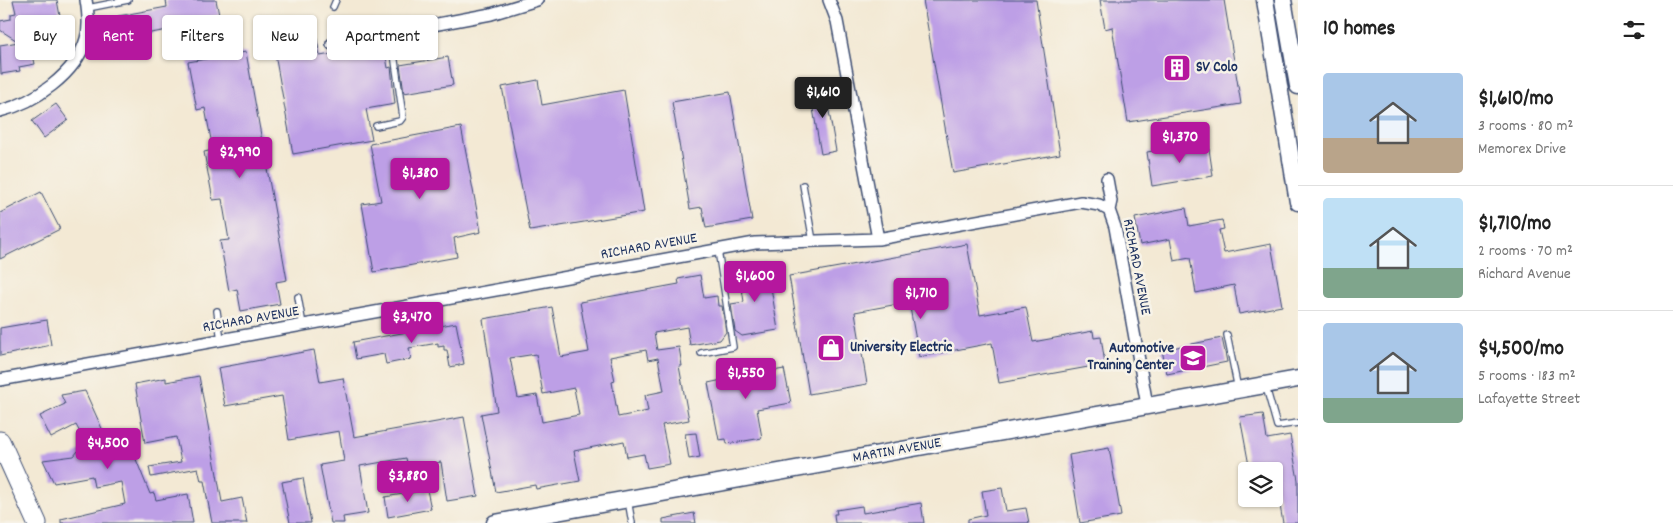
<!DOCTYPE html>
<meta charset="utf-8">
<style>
:root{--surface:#fff;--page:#f2f2f2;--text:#222;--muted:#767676;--line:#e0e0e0;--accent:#b5179e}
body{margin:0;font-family:Dekko,sans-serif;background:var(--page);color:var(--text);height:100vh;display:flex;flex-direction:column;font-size:19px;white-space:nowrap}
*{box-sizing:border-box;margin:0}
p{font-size:16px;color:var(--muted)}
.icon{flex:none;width:28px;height:28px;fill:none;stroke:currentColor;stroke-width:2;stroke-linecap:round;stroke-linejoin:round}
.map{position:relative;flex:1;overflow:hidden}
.details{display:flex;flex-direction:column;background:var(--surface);width:375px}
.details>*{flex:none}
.banner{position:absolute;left:15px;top:15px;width:475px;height:45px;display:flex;gap:10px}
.buttons{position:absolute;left:1238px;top:462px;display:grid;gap:10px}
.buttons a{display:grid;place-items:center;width:45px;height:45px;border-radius:5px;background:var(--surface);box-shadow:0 1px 4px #0004;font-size:25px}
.price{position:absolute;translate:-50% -42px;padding:0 11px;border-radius:5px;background:var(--accent);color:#fff;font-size:16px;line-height:32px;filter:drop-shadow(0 1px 2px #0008)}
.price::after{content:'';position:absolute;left:50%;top:30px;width:15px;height:11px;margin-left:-8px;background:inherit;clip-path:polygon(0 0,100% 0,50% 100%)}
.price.selected{background:#222;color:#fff}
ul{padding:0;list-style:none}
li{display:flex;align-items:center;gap:15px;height:125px;padding:0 25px}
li+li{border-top:1px solid var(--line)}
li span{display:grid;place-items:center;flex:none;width:140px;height:100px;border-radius:5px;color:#555}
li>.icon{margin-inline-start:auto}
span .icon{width:60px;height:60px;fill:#fffc;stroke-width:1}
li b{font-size:21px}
h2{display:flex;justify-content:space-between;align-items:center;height:60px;padding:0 25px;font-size:21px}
.tag{padding:0 18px;border-radius:5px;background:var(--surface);box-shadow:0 1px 4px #0004;font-size:18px;line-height:45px}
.tag.selected{background:var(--accent);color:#fff}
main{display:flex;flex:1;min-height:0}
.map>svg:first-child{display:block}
.building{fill:#bd9fe6;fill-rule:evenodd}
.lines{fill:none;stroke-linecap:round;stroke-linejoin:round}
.lane-casing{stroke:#3b4b70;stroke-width:8}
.street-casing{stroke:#3b4b70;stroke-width:14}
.secondary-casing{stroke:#3b4b70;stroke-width:19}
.primary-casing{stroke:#3b4b70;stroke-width:21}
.lane{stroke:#fff;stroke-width:5.5}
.street{stroke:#fff;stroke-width:11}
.secondary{stroke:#fff;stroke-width:16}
.primary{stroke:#fff;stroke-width:19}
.labels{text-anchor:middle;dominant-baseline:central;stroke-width:5;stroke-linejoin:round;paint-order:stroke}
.poi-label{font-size:15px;font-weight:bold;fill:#1b2f5e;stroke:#f7f3e8;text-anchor:start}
.street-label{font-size:15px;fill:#1b2f5e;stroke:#f7f3e8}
</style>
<main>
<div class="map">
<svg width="1298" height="523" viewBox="0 0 1298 523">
<rect width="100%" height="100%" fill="#f7f3e8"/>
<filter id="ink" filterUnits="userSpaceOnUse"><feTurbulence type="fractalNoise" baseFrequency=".02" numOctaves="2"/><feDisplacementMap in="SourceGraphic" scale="10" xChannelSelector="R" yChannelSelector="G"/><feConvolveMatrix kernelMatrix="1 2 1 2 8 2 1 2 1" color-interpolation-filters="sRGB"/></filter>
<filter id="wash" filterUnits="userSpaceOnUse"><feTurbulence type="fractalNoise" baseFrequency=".0096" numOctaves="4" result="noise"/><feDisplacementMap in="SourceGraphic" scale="20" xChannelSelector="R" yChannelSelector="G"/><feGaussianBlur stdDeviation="1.12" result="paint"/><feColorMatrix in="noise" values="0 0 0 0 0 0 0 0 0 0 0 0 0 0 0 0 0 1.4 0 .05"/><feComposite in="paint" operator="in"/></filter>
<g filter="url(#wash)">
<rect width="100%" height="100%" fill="#f3e9d4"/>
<g id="blocks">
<path class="building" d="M13,0H57L62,27L54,28L55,38L40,41L42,53L33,55L35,64L19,67L20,71L1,74L0,45L19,42L0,30V21L11,19V14L16,13Z
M166,0H216L219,15L190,20L191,26L122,38L118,16L167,7Z
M923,0H1036L1060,154L953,173Z
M1100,0H1224L1241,104L1128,122L1112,27L1105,29Z
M314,24L320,56L384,45L388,68L391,67L395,104L366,109L372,140L293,154L271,32Z
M246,52L287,280L276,282L280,304L241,311L237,289L229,291L220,241L229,240L222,199L213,200L204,152L213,150L205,108L197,110L188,62Z
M448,57L453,85L404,93L400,65Z
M538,80L542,105L624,90L644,212L530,231L502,87Z
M824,83L836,151L821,154L809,86Z
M730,92L752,220L706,228L702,207L690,209L672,102Z
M56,104L68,120L44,138L32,121Z
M461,127L481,232L454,238L457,257L374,272L362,204L381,201L370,144Z
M1208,142L1213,176L1152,186L1147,152Z
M41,192L60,229L0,259V213Z
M1186,208L1189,226L1222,220L1224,229L1219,230L1224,253L1271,244L1282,306L1239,314L1234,285L1196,293L1190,258L1174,261L1170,239L1140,245L1135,218Z
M967,244L980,315L1026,307L1033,342L1093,331L1094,338L1101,337L1105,364L999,383L992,343L919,357L909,302L855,312L867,384L809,394L789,276Z
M767,263L778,330L742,336L735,331L731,304L744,302L739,268Z
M700,275L704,298L717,296L718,306H722L726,332L720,340L690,345L687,327L654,333L657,350L679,347L682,366H679L689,420L662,425L670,464L647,468L644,454L627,457L624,441L574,451L580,481L536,489L535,485L496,492L481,414L497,411L483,319L552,307L561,357L589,352L580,302L679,284L678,279ZM646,350L648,360L658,358L664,391L645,395L648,411L618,417L612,382L615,381L610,357ZM536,354L543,394L574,388L579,415L542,422L537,395L518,398L510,358Z
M47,320L51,345L0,356V328Z
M456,323L464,364L450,367L447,350H444V346L438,347V343L409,348L411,359L386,364L384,354L356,359L353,342Z
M1222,338L1227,362L1167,374L1162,350Z
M314,350L320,382L343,378L354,437L464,417L478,496L447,501L441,462L408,468L406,458L360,466L368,513L343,517L344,523H331L320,465L344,461L339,431L289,440L282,396L225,406L218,368Z
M754,360L757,374L784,369L791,403L757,409L762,438L727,444L726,439L719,440L708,383L727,379L725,365Z
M199,376L222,502L242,498L247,523H212L204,481H201L198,468L151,477L149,467L181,462L176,437L145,443L135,384L166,378V382Z
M85,391L109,444L127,437L150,494L154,493L156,500L188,494L193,523H61V519L125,504L121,482L94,487L92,476L54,483L43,460L74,456L78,451L89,449L76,425L51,438L40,416L65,404L61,395Z
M1263,414L1267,439L1290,435L1298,480V523H1283L1276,482H1274V471H1250L1240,417Z
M696,433L700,457L689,459L685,434Z
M1109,448L1121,516L1080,523L1069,455Z
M303,478L311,523H290L282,482Z
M1002,488L1006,511L1026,508L1029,523H968V519L986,515L982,491Z
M427,490L431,509L388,517L385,497Z
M921,503L924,523H835L834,514H837L836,510L862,506L863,513Z
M694,513L696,523H663V519Z"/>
</g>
</g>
<g filter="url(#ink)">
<use href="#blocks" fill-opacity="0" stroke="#3b4b70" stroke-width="1"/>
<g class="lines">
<defs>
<path id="lane" d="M333,7L336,0
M88,8L128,0
M376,126L400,121L403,117L391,33
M803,185L813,241
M298,297L303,325
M217,311L221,340
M1227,335L1238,389
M701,353L733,347L718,250
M1266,387L1277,426L1298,423
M628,500L632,523"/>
<path id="street" d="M829,0L837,21L878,239
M332,44L491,14L537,0
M0,111C34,103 76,74 86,39C90,26 88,12 86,0
M1107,179L1111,201L1109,210
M0,380L755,243L878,239L1081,202L1099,205L1109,210L1115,227L1147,405"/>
<path id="secondary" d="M1265,0L1298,202
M1283,0L1298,86
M495,523L1298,379"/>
<path id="primary" d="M0,441L37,523"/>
</defs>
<use href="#lane" class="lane-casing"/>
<use href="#street" class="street-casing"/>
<use href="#secondary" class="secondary-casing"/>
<use href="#primary" class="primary-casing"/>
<use href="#lane" class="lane"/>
<use href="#street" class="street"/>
<use href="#secondary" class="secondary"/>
<use href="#primary" class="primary"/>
</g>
</g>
<defs>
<symbol id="building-square" viewBox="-11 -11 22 22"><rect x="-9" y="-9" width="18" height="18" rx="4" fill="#b5179e" stroke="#f7f3e8"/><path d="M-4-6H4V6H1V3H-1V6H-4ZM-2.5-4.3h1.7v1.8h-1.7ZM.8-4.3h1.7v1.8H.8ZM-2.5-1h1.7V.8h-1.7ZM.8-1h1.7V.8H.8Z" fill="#fff"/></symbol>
<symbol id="shop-square" viewBox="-11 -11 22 22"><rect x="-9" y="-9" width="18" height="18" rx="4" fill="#b5179e" stroke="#f7f3e8"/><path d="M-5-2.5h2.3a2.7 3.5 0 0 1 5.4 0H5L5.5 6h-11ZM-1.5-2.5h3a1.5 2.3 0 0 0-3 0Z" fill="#fff"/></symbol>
<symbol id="school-square" viewBox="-11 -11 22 22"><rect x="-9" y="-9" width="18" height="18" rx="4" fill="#b5179e" stroke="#f7f3e8"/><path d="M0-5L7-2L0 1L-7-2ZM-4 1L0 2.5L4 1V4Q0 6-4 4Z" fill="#fff"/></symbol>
</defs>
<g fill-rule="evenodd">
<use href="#building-square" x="1161" y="52" width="32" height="32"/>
<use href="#shop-square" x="815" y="332" width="32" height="32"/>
<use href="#school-square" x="1177" y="342" width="32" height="32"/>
</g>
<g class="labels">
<g class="poi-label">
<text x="1196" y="68">SV Colo</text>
<text x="850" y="348">University Electric</text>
<text x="1174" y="349" text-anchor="end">Automotive<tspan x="1174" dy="17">Training Center</tspan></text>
</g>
<g class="street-label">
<text transform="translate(649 247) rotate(-10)">RICHARD AVENUE</text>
<text transform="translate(1136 267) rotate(79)">RICHARD AVENUE</text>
<text transform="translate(251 320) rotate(-10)">RICHARD AVENUE</text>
<text transform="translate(897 451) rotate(-10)">MARTIN AVENUE</text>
</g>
</g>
</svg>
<div class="buttons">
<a><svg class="icon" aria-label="layers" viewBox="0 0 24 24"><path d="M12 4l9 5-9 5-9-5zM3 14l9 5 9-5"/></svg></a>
</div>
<b class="price selected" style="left:823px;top:119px">$1,610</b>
<b class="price" style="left:1180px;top:164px">$1,370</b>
<b class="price" style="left:240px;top:179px">$2,990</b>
<b class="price" style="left:420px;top:200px">$1,380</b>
<b class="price" style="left:755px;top:303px">$1,600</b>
<b class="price" style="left:921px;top:320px">$1,710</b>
<b class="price" style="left:412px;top:344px">$3,470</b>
<b class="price" style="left:746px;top:400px">$1,550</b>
<b class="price" style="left:108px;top:470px">$4,500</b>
<b class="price" style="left:408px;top:503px">$3,880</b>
<div class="banner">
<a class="tag">Buy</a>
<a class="tag selected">Rent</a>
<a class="tag">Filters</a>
<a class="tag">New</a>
<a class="tag">Apartment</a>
</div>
</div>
<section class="details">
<h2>10 homes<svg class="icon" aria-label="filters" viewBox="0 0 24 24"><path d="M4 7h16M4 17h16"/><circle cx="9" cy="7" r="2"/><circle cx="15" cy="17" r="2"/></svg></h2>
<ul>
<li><span style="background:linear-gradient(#a9c7e8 65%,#b9a48a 0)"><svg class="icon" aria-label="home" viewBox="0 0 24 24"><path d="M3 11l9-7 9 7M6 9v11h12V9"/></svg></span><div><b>$1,610/mo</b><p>3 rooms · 80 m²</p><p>Memorex Drive</p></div></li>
<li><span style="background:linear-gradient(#bfe0f5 70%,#7fa58c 0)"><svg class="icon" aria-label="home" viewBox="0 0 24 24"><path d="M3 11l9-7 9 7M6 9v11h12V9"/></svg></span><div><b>$1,710/mo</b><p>2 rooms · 70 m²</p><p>Richard Avenue</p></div></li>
<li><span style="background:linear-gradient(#a9c7e8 75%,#7fa58c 0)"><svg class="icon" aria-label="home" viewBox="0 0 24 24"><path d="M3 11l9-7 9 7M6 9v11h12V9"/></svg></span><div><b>$4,500/mo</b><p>5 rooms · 183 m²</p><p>Lafayette Street</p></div></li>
</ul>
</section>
</main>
